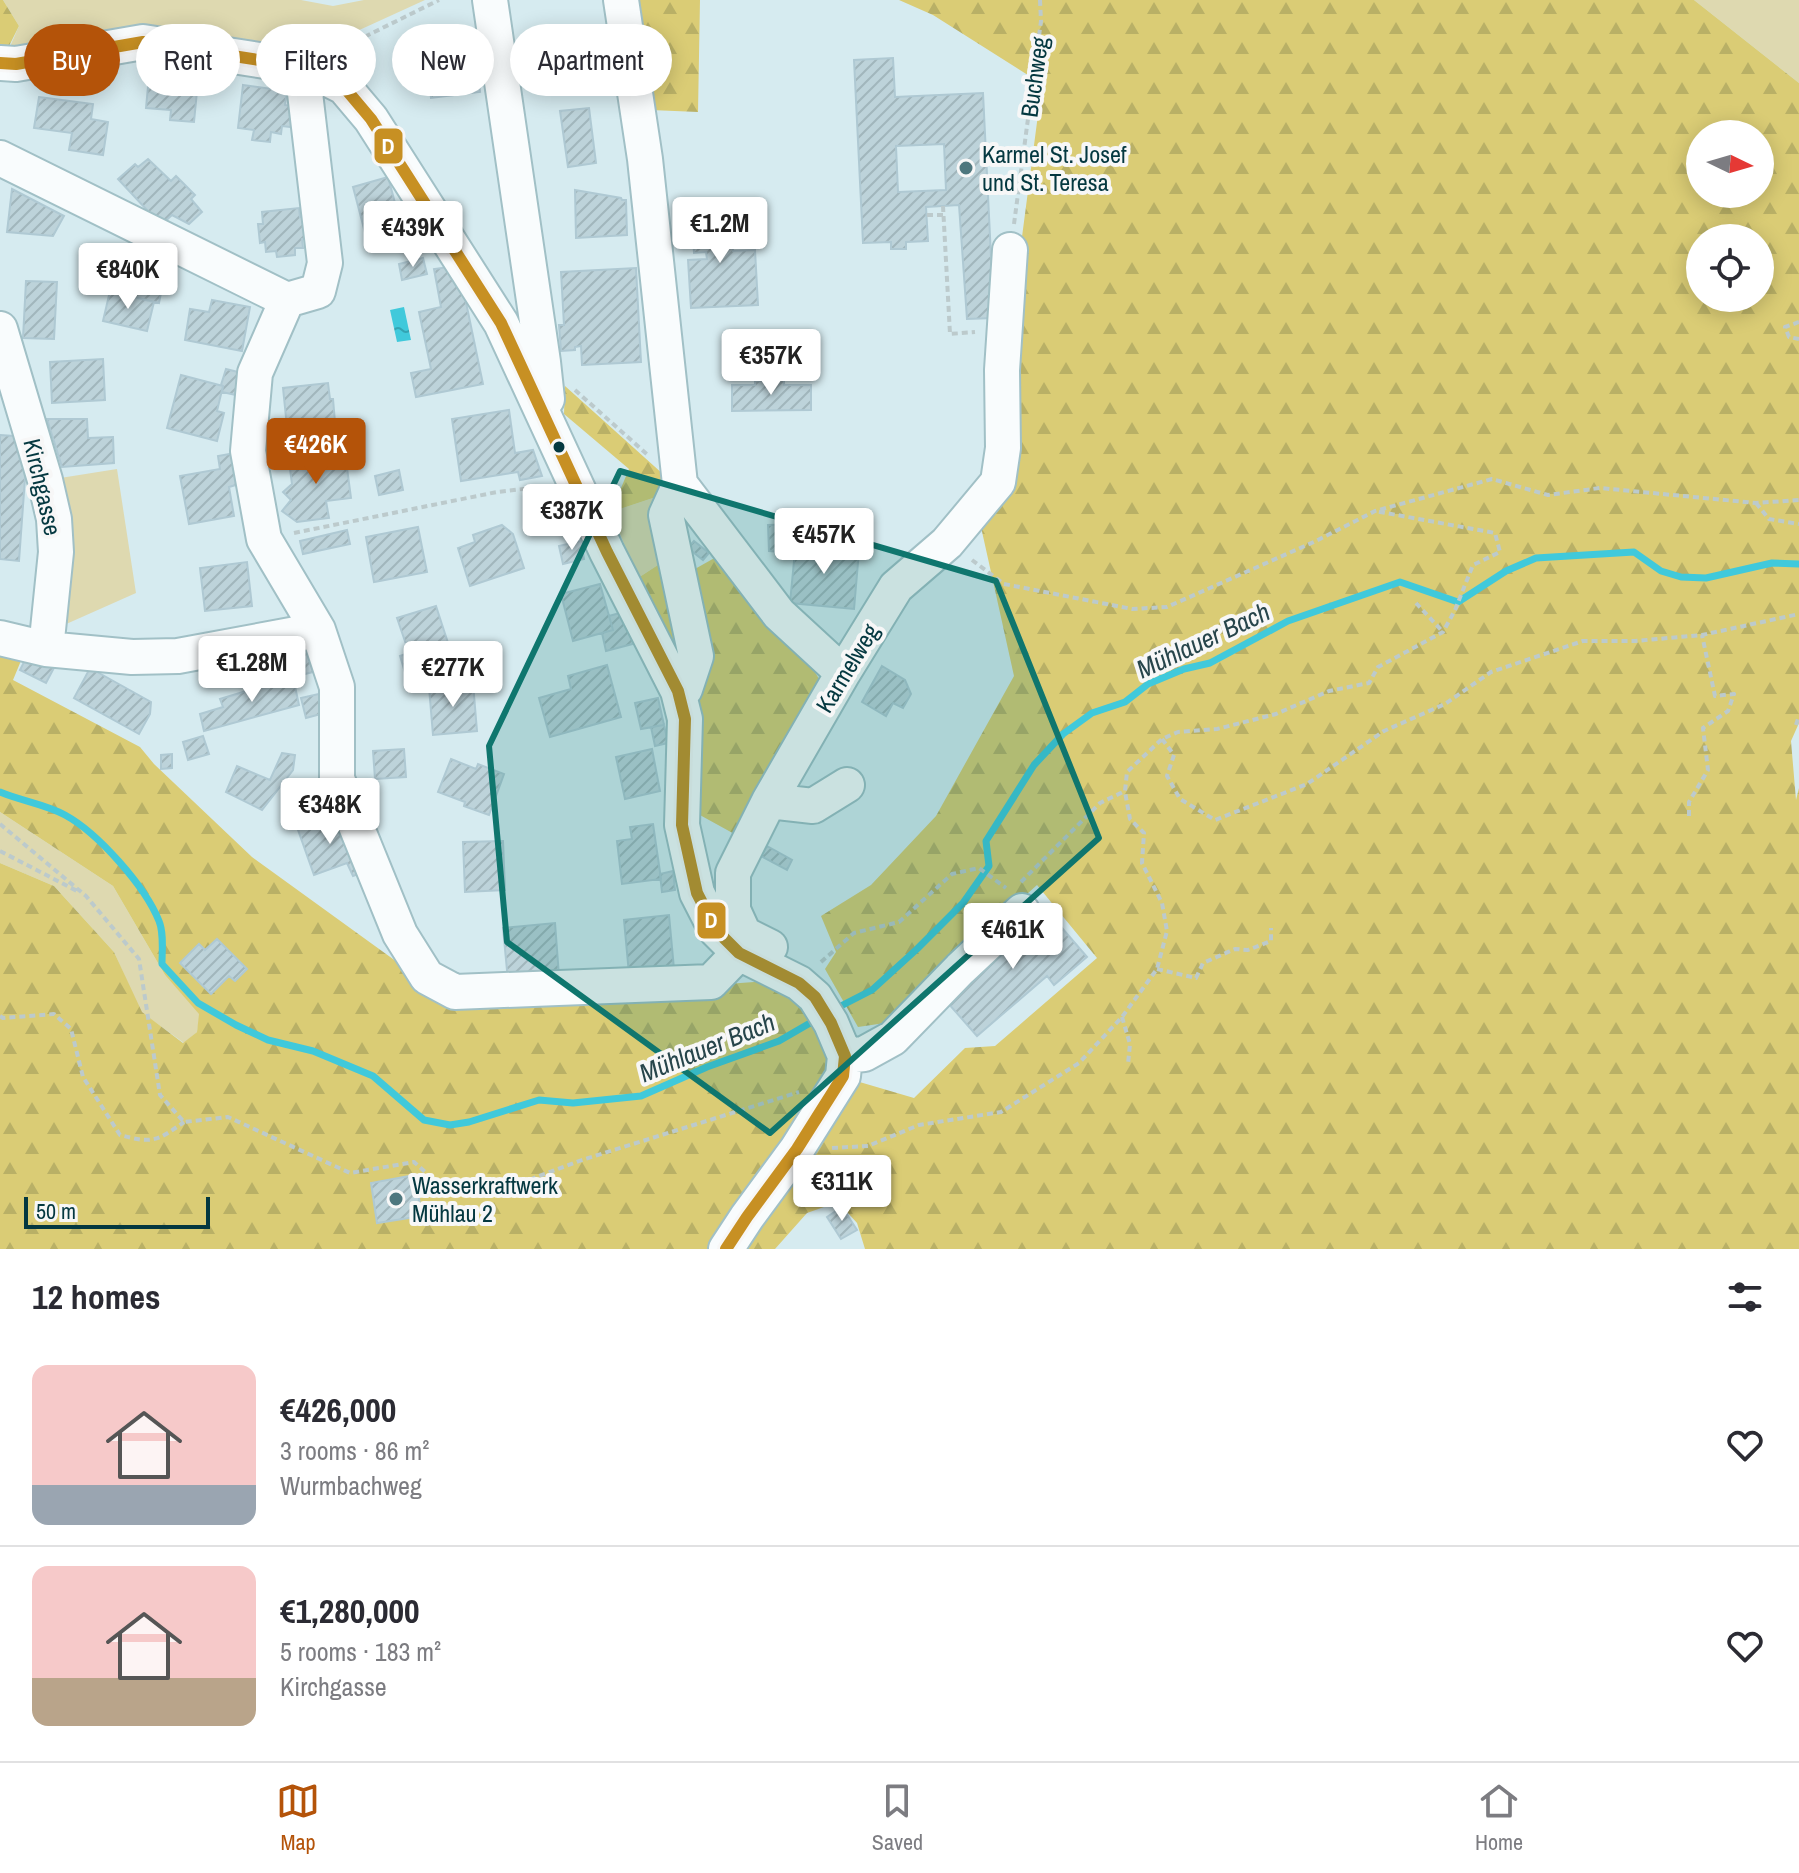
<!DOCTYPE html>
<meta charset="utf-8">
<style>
:root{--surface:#fff;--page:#f2f2f3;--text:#2b2b33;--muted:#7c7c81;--line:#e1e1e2;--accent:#b45309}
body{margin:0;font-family:"Archivo Narrow",sans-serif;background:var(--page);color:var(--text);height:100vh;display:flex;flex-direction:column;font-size:30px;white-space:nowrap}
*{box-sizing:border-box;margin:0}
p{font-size:26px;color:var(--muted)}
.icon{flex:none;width:44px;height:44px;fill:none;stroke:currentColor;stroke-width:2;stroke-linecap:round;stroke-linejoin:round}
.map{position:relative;height:1249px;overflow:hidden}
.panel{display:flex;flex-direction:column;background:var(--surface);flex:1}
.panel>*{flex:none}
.banner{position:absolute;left:24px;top:24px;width:800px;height:72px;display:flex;gap:16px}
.needle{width:52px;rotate:95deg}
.buttons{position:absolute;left:1686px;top:120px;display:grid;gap:16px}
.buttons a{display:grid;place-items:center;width:88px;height:88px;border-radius:50%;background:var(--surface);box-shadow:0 4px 20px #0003;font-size:40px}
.scale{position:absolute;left:24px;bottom:20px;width:186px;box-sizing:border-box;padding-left:8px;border:4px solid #043840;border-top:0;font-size:22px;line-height:28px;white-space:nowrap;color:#043840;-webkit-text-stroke:6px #f7f7f7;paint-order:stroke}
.price{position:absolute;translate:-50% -68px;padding:0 18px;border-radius:8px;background:#fff;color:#222;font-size:26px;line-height:52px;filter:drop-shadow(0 2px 4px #0008)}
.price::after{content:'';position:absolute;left:50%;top:48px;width:24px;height:18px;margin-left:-12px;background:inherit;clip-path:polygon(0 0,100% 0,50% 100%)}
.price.active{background:var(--accent);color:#fff}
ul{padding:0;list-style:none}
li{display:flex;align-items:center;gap:24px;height:200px;padding:0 32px}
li+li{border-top:2px solid var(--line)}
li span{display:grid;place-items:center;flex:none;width:224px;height:160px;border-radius:16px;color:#555}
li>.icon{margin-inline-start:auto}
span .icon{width:96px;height:96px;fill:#fffc;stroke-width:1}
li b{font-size:34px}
h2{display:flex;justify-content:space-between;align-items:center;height:96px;padding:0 32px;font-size:34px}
.pill{padding:0 28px;border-radius:36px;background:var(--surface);box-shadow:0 4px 20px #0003;font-size:28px;line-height:72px}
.pill.active{background:var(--accent);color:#fff}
.tab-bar{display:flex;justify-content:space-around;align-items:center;height:112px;border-top:2px solid var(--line);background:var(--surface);font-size:22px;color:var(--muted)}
.tab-bar a{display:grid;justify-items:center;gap:4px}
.tab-bar .active{color:var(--accent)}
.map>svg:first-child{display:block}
.green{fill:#ded9b0}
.forest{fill:url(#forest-firs);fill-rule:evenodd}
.water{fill:url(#water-ripples)}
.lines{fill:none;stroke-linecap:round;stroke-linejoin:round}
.stream{stroke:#40c9db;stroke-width:7}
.building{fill:url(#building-hatch);stroke:#afc9d3;stroke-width:2;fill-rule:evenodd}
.minor-casing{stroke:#a1c0c6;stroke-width:38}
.path{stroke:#bccacc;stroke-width:4;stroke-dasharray:6 4;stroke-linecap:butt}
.minor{stroke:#f9fcfd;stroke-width:34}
.bus-1-casing{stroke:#f7f7f7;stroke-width:18}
.bus-1{stroke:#c79023;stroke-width:12}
.marked{fill:#0f766e;fill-opacity:0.2;stroke:#0f766e;stroke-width:6;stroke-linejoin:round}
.poi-dot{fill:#4e777e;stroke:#f7f7f7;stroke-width:3}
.bus-dot{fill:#043840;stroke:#f7f7f7;stroke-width:3}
.labels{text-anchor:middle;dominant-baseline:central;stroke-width:8;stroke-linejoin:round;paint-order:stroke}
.street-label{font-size:24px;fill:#043840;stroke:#f7f7f7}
.poi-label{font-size:24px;fill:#043840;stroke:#f7f7f7;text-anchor:start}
.water-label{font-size:26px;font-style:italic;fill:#27454b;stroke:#f7f7f7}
.line-badge{stroke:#f7f7f7;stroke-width:3}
.badge-label{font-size:22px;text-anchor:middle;font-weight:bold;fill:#fff}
</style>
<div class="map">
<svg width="1799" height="1249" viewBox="0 0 1799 1249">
<defs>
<pattern id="forest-firs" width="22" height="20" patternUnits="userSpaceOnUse" patternTransform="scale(2)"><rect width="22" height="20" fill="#dacc75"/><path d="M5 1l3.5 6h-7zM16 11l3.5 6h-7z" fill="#b9b066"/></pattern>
<pattern id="water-ripples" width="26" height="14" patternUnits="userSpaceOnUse" patternTransform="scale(2)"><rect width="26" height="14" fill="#40c9db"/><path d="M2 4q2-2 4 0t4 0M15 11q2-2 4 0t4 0" fill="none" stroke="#33a4b3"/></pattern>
<pattern id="building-hatch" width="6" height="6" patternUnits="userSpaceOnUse" patternTransform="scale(2)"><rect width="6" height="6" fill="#bdd3da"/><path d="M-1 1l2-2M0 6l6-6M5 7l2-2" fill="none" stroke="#a1b6bc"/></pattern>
</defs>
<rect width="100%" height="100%" fill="#d6ebf0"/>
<path class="green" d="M3,0H301L333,6L364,0H425L296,59L8,51L19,26Z
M1694,0H1799V83Z
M117,469L136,593L55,629L54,479Z
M659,496L664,561L638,578L611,512Z
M0,812L113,886L165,975L200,1014L197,1032L184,1043L141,1012L114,952L54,886L0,863Z"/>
<path class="forest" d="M0,0H3L19,26L0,64Z
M632,0H700L698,112L651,110Z
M899,0H1694L1799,83V723L1791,741L1796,800L1799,788V1249H865L857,1223L838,1202L807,1213L775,1249H738L846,1078L914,1098L965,1048L995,1046L1097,958L1037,885L885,1023L858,1027L825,969L836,952L821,916L871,885L936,816L1014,676L981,527L1011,321L1042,84L933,15ZM1700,134H1760V194H1700ZM1700,238H1760V298H1700Z
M565,386L664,475L659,496L611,512L629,469L564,414Z
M718,556L810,664L827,692L738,836L689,809L686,574Z
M664,561L679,648L667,647L638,578Z
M0,646L25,651L13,680L140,747L154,764L252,857L451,1001L606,993L768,981L804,1007L828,1045L827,1073L787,1141L708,1249H0V863L54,886L114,952L142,1012L183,1043L197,1032L199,1014L165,975L113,886L0,812Z"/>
<path class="water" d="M404,307L411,340L397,342L390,310Z"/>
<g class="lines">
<path class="stream" d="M0,792C21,801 45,804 65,815C98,833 145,886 159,921C164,933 162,951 162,964L198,1003L236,1025L268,1040L313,1051L373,1076L424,1120L450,1125L469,1122L539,1100L573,1103L641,1096L707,1067L779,1041L817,1019
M835,1009L872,990L917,949L963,903L989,866L986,841L1034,765L1063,734L1092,713L1125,702L1148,684L1184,669L1210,663L1288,621L1400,582L1458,602L1506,571L1536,558L1634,552L1661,571L1681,577L1706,578L1772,563L1799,564"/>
</g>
<path class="building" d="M474,39L480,92L431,98L425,45Z
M602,47L604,72L596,73L595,69L585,70L582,49Z
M893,58L895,97L983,93L994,318L967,319L959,205L926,207L928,241L906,242V249H891V242L863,243L854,60ZM944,144L946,190L898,192L896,146Z
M149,76L198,81L194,122L170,120L171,110L146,108Z
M243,85L287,91L285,105L296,107L299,128L282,126L281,134L271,132L270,142L252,140L254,130L238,128Z
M39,97L93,104L91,119L108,122L103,155L69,150L72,133L34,128Z
M589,108L596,163L568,167L560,111Z
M148,159L171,181L176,176L195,195L191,199L202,212L189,224L172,215L161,225L118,179L135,164L138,167Z
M388,177L398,214L414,209L419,231L369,248L353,187Z
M12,189L64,216L53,236L7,232Z
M575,190L621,198L622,200H626L627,235L576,238Z
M299,208L300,217L307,216L309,238L302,239L303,248H295V255L277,257L276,251L266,252L265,242L260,243L258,224H263L262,212Z
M731,209L733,251L755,250L758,305L691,308L688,260L707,259L706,252L694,253L692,215L699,214V211Z
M423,258L427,274L402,280L399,264Z
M118,259L146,266V269L165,273L159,303L110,291Z
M449,267L463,288L483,384L416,397L411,373L431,369L419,312L441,307L434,269Z
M636,268L641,362L582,365L581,346L575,347V350L561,351L559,325H564L561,272Z
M26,281L57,282L54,339L23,338Z
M110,291L154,302L147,331L103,321Z
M212,300L250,307L242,351L185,340L190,309L209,312Z
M103,359L105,400L52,403L50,362Z
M226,369L250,375L245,397L222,392L223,386L221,385Z
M181,375L223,386L217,411L224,413L217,441L167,428Z
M784,380V385H811V410L732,411V385H755V381Z
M328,383L330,399H333L335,422L287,427L283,388Z
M509,410L515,453L533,450L542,476L520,480L518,472L461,481L452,419Z
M47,419H87L88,438L113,437L114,463L62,467Z
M0,435L28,437L19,561L0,559Z
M241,452L246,482L229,487L234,516L189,524L180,476L220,469L218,456Z
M345,453L351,498L326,501L329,518L297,522L282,511L291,500L283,492L292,484L289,461Z
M399,470L403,490L379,495L375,476Z
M526,495L544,496L543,507L525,506Z
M803,524V540H796L795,553L769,551L768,525Z
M502,525L513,534L524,568L470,586L458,548L475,542L473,535Z
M418,527L427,572L374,582L366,537Z
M347,530L350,544L303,554L300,541Z
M796,540L826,543V548L859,551L854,609L790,603Z
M581,541L584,559L563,564L559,546Z
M694,541L709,553L703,560L688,548Z
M247,562L252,606L205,611L200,568Z
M600,584L613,630L573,641L561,594Z
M436,606L450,649L424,657L428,673L407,679L400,656L409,653L397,618Z
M627,611L640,642L606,651L602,633L613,630L609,616Z
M306,648L313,672L293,677L286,654Z
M29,652L55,666L46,683L20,670Z
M607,665L621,717L550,737L539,698L571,689L568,676Z
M882,666L905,680L911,694L903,708L893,703L886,716L862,702Z
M90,668L151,702L150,714L139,734L74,698Z
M293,677L299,705L204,731L200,714L223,707L220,699Z
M473,683L477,731L433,735L429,687Z
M323,693L321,714L306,718L301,698Z
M658,698L664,725L641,729L635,703Z
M664,725L668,743L655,746L651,727Z
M203,736L209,754L188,760L183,742Z
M404,749L406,777L375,779L373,751Z
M652,749L660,791L625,799L616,757Z
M282,753L295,755L293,770L262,810L226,792L237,766L270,780Z
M172,754V768L161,769V755Z
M451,759L476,769L478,764L504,774L489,815L464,806L465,802L438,792Z
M336,813L367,871L353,876L347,863L314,875L297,827Z
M653,824L661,879L622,884L617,841L632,839L630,827Z
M503,841L505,890L465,892L463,842Z
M767,846L792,860L787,870L761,856Z
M673,871L675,890L662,892L660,874Z
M1043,906L1087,957L1054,985L1047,976L977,1036L940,994Z
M669,915L674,969L629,974L624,920Z
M555,923L559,976L508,981L503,928Z
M217,939L247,969L235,981L229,976L211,994L180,963L199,944L205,950Z
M415,1175L422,1216L377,1223L371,1183Z
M842,1207L857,1230L841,1239L827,1217Z"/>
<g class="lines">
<defs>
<path id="minor" d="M490,0L543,362L547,399
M621,0L645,159L680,484L666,515L696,656L685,689L678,691
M0,63L16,64L143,42L304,67L344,87L371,119L501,323L607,552L678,691L685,719L682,825L697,893L716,930L739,953L799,983L815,997L831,1023L845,1056L843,1076L797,1149L747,1217L726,1249
M317,73L305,93L325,263L318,291L287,300L255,373L248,451L264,539L318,630L337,687V779L400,934L427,977L455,992L711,982L739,953
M0,158L287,300
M0,329L45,480L54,519L56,552L46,649
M680,484L779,614L843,673
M0,638L46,649L132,657L178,656L318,630
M769,801L813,806L847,785
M770,947L744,934L733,910V873L769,801L843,673L896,587L947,543L998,482L1003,448L1002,370L1010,250
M845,1056L864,1054L893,1038L960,969L1022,911"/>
</defs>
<use href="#minor" class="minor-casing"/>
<path class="path" d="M338,50L439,0
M943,206L950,334L975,332
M927,215H944
M1014,224L1041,21L1040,0
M1799,322L1785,327L1789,337L1799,339
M575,390L649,456
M1756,503L1769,519L1799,524
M294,533L497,492L523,489L549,490
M972,560L1004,584L1132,609L1167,607L1316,541L1375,511L1492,479L1548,495L1600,488L1756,503L1799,500
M1416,603L1443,632
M1796,725L1799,716
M1162,739L1174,755L1167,776L1180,799L1215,820L1307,784L1384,731L1445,704L1491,672L1583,641H1635L1702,635L1799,614
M1689,816V802L1708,770L1703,728L1728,711L1734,694L1715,696L1702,635
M0,824L86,896L139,959L160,1095L184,1122L228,1117L350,1173L414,1162L442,1187L494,1193L582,1160L799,1092
M0,851L77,891
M1021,882L1100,803L1125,791L1127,772L1162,739L1178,732L1217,729L1276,714L1329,691L1369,683L1378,667L1443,632L1455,610L1473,565L1500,552L1495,533L1375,511
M821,962L854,933L899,922L952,874L979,868L1006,888
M1157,969L1196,978L1203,963L1235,949L1248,950L1271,941V928
M0,1016L3,1018L54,1014L71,1029L83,1077L120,1135C153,1144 157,1141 184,1122
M1122,1017L1130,1044L1128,1064
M832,1148L868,1146L919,1125L1001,1112L1079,1063L1122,1017L1157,969L1167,931L1162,903L1142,863L1144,833L1130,819L1125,792"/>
<use href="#minor" class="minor"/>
<defs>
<path id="bus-1" d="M0,63L16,64L143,42L304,67L344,87L371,119L501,323L607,552L678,691L685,719L682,825L697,893L716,930L739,953L799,983L815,997L831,1023L845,1056L843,1076L797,1149L747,1217L726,1249"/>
</defs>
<use href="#bus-1" class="bus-1-casing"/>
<use href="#bus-1" class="bus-1"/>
</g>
<path class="marked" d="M620,471L996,581L1099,838L770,1133L507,942L489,746Z"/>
<g class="poi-dot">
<circle cx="966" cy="168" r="8"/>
<circle cx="396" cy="1199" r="8"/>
</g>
<circle class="bus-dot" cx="559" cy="447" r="7"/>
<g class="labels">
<g class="street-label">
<text transform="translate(1034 77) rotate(-82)">Buchweg</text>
<text transform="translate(43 487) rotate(77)">Kirchgasse</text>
<text transform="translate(847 668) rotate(-59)">Karmelweg</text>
</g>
<g class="poi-label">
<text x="982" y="154">Karmel St. Josef<tspan x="982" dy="28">und St. Teresa</tspan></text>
<text x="412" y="1185">Wasserkraftwerk<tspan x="412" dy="28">Mühlau 2</tspan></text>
</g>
<g class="water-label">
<text transform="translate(1203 640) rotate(-25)">Mühlauer Bach</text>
<text transform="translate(707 1047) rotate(-22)">Mühlauer Bach</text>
</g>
</g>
<g class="line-badge">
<rect x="373" y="127" width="31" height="38" rx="8" fill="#c79023"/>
<rect x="696" y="901" width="31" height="39" rx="8" fill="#c79023"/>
</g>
<g class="badge-label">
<text x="388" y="154">D</text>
<text x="711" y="928">D</text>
</g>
</svg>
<div class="buttons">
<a><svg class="needle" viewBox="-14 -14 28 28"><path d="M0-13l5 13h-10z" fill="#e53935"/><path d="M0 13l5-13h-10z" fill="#7c7c81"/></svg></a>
<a><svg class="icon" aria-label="locate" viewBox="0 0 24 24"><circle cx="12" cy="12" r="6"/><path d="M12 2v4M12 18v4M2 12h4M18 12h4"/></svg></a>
</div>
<div class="scale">50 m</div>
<b class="price" style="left:720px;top:265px">€1.2M</b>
<b class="price" style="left:413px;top:269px">€439K</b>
<b class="price" style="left:128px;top:311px">€840K</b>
<b class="price" style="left:771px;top:397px">€357K</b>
<b class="price active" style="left:316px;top:486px">€426K</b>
<b class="price" style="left:572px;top:552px">€387K</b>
<b class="price" style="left:824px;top:576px">€457K</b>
<b class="price" style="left:252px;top:704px">€1.28M</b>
<b class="price" style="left:453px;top:709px">€277K</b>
<b class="price" style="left:330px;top:846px">€348K</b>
<b class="price" style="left:1013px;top:971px">€461K</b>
<b class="price" style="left:842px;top:1223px">€311K</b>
<div class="banner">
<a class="pill active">Buy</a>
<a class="pill">Rent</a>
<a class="pill">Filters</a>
<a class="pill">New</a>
<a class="pill">Apartment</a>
</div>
</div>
<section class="panel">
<h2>12 homes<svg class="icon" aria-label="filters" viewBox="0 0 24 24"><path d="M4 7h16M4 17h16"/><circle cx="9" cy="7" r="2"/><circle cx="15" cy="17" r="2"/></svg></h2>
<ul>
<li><span style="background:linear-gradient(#f6c9c9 75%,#9aa5b1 0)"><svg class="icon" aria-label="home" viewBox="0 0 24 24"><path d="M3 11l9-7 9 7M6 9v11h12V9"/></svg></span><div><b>€426,000</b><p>3 rooms · 86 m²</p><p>Wurmbachweg</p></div><svg class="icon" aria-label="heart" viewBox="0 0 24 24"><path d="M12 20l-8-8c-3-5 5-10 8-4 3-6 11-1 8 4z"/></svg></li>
<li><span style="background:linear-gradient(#f6c9c9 70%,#b9a48a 0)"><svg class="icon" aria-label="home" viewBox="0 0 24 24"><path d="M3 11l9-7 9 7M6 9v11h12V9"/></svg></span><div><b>€1,280,000</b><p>5 rooms · 183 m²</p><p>Kirchgasse</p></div><svg class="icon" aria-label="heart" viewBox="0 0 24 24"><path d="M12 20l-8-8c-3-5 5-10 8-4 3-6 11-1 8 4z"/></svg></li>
</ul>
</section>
<nav class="tab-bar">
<a class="active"><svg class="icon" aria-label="map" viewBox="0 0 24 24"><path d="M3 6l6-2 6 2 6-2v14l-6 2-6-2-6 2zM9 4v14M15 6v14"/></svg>Map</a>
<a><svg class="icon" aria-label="saved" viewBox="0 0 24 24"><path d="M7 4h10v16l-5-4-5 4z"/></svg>Saved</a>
<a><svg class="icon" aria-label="home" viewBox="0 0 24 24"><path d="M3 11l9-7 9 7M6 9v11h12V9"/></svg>Home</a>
</nav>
